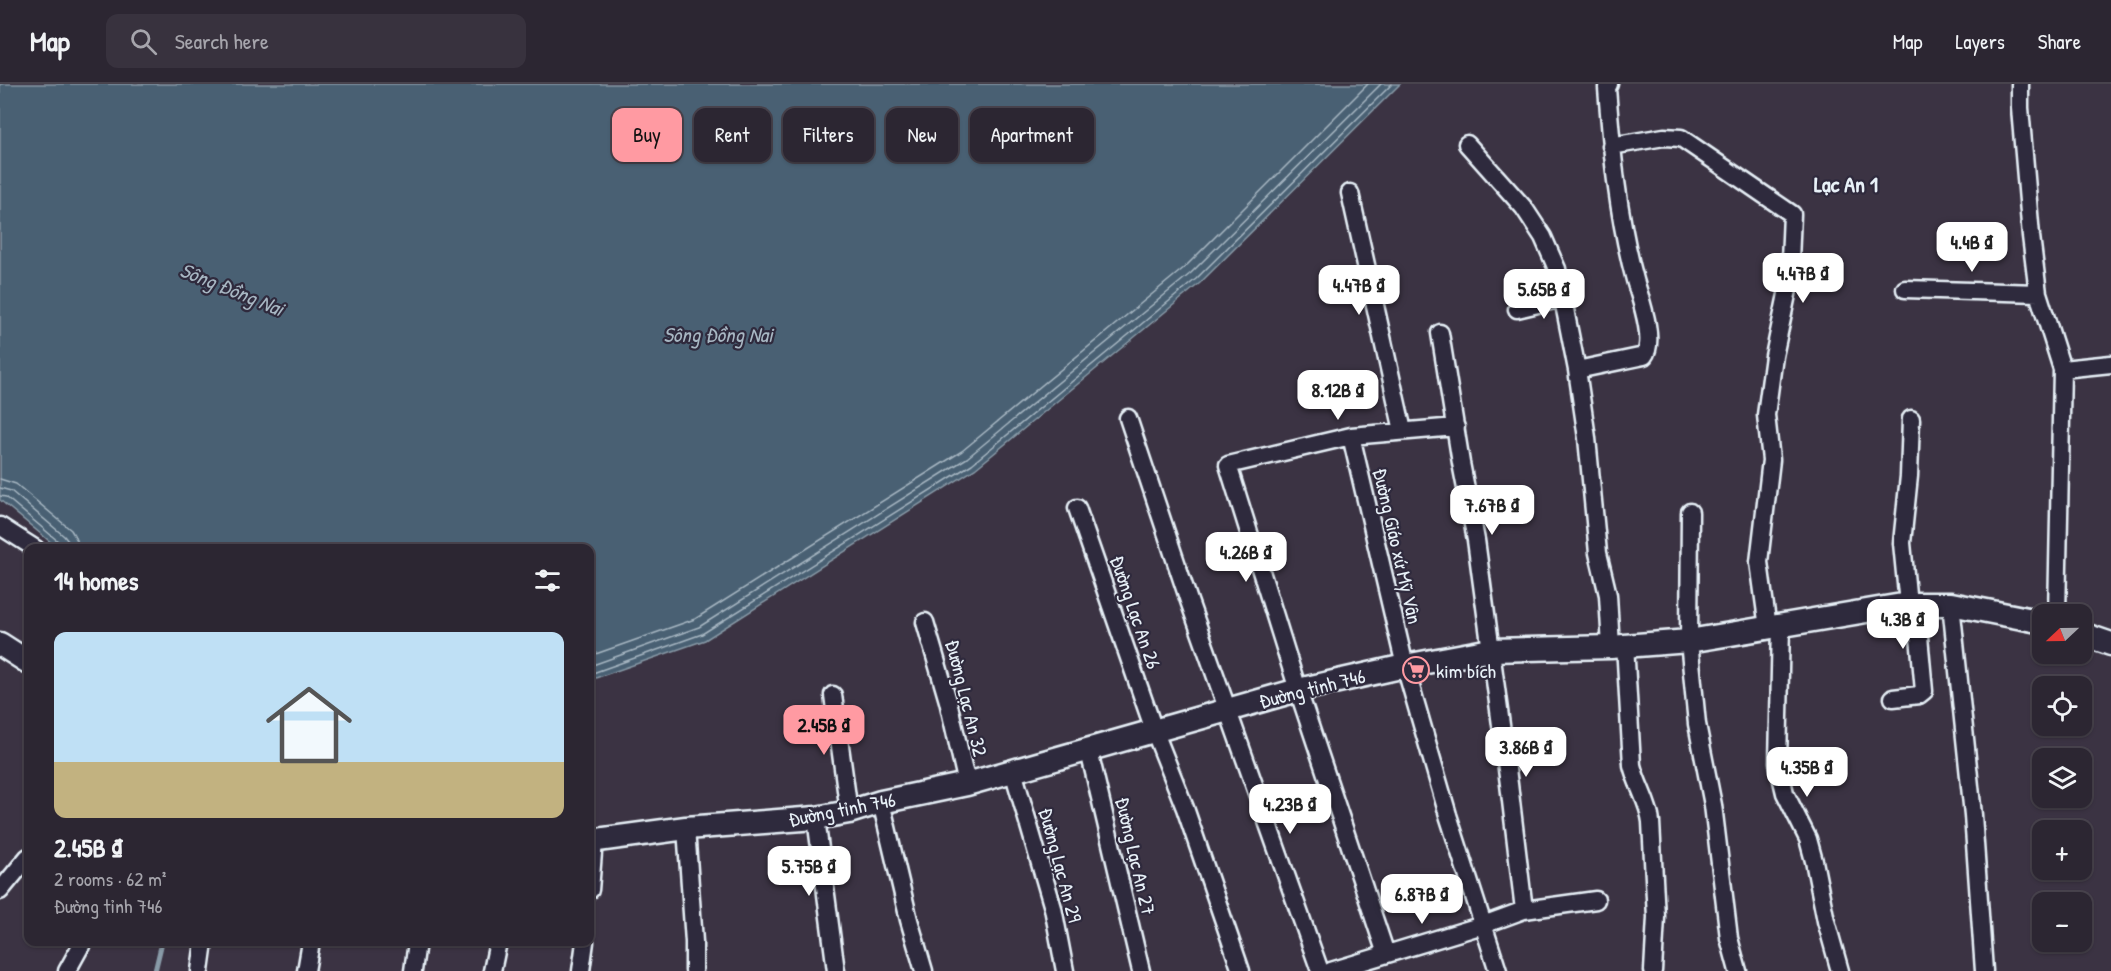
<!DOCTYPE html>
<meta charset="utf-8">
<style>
:root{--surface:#2c2632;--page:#38323e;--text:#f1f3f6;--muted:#a6a5ac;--line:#48434d;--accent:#ff9aa2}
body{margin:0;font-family:"Patrick Hand",sans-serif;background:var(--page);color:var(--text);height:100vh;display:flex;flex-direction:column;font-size:22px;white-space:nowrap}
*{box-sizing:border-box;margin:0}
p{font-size:20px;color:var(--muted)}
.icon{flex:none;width:33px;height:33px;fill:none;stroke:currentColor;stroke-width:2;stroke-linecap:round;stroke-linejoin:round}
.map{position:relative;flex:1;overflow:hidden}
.panel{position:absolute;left:24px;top:460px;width:570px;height:402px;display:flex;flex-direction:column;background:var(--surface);border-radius:12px;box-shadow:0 2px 4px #0004,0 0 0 2px var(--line)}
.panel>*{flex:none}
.hud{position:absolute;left:612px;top:24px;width:570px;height:54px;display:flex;gap:12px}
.needle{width:39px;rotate:248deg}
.buttons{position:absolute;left:2032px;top:520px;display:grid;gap:12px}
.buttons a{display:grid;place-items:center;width:60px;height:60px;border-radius:12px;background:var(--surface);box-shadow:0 2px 4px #0004,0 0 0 2px var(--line);font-size:30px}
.price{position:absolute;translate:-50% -51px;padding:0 14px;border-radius:12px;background:#fff;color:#222;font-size:20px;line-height:39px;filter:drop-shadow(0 2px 3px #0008)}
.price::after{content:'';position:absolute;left:50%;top:36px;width:18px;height:14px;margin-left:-9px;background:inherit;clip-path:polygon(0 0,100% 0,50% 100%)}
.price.active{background:var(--accent);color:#111}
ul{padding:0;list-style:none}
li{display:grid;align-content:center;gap:12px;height:318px;padding:0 30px}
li+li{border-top:2px solid var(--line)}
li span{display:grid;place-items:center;height:186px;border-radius:12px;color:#555}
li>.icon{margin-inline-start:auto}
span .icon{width:108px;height:108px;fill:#fffc;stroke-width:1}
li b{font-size:26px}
h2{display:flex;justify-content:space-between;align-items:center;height:72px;padding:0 30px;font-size:26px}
.chip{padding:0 21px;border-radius:12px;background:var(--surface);box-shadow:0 2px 4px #0004,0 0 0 2px var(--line);font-size:21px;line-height:54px}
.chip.active{background:var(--accent);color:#111}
header{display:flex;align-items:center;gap:36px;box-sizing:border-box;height:84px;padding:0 30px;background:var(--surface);border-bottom:2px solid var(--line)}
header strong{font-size:28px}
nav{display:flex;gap:33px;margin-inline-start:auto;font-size:21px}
.search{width:420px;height:54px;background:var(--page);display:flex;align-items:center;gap:15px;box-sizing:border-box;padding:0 21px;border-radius:12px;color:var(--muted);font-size:22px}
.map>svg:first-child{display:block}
.water{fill:#496173;stroke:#899ba8;stroke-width:1.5}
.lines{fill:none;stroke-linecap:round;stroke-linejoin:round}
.shore{stroke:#a8b7c3;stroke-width:1.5}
.stream{stroke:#899ba8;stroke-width:5}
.street-casing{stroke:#e8f1f8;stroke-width:21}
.secondary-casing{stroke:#e8f1f8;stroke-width:27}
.street{stroke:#2f2a3d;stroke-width:16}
.secondary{stroke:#2f2a3d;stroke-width:22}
.labels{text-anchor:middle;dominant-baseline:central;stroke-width:4.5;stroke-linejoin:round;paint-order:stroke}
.street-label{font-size:20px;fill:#e8f1f8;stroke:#2f2a3d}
.poi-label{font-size:20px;fill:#e8f1f8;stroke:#2f2a3d;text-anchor:start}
.water-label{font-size:21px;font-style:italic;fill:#a8b7c3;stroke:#2f2a3d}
.quarter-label{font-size:22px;font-weight:bold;fill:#e8f1f8;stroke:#2f2a3d}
</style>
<header>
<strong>Map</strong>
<div class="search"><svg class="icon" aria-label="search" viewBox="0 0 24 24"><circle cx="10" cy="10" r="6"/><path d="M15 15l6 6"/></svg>Search here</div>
<nav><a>Map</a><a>Layers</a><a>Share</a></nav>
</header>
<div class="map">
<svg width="2111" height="887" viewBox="0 0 2111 887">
<rect width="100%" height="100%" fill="#3b3343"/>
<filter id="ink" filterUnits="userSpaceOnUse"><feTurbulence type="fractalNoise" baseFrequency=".0167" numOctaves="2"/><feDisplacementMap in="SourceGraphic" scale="12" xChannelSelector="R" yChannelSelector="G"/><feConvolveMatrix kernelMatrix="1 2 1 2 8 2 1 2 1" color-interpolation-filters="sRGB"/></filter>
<g filter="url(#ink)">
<path class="water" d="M0,0H1400L1200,199L975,385L705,556L590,596V465H59L0,416Z"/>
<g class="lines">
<path class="shore" d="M0,395L16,400L71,446L77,456L78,465
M0,404L11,407L64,452L68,457L69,465
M0,412L6,413L59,458L62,465
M590,572L695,535L962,367L1185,183L1368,0
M590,582L699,543L967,374L1191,189L1381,0
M590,590L702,550L972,380L1196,195L1392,0"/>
<path class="stream" d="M155,887L162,858"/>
<defs>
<path id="street" d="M2020,0V24L2031,152L2038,209L2062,285L2057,531
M1467,60L1524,124L1543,153L1557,185L1577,286L1587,354L1598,469L1608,511L1611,563
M1611,62L1664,53L1681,54L1792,130L1789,201L1774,272L1766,331L1771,376L1759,478L1768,544
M1350,109L1403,347
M1905,205L2038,209
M1517,225L1563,214
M1440,249L1461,379L1476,456L1509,700L1524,826
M2062,285L2111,280
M1577,286L1644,272C1656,257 1640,214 1635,196C1618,133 1612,69 1607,4L1609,0
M1128,334L1189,517L1320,887
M1351,352L1405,582L1448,731L1498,887
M1077,424L1154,646L1185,724L1241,887
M1690,428L1689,557L1697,640L1713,721L1729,854L1738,887
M0,442L36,465
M1908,520L1902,459L1909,392L1911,335
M1951,520L1973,731L1984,887
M925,538L948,617L967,700
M1781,541L1778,679L1785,709L1808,755L1814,777L1826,837L1840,887
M1625,560L1632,681C1637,702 1649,719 1651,738L1656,833L1653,887
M833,611L849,728
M1893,614L1919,611L1924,607L1916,520
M1089,667L1141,887
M1013,687L1053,824L1065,887
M881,718L909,836L924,887
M816,734L836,887
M686,744L694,858V887
M590,806L594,756
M0,807L28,773
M1386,870L1298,606L1228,381L1351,352L1456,343
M67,887L83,858
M200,887L204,858
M306,887L311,858
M413,887L417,858
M492,887L498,858
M581,887L585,858
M1331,887L1483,841L1524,826L1596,816"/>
<path id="secondary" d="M2082,550L2111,560
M0,560L28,578
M590,757L686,744L816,734L849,728L881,718L967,700L1298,606L1405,582L1491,566L1611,563L1689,557L1908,520H1951L2043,538"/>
</defs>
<use href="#street" class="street-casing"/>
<use href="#secondary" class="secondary-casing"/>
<use href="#street" class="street"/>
<use href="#secondary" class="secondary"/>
</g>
</g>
<defs>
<symbol id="supermarket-ring" viewBox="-11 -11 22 22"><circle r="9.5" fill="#2f2a3d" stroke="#ff9aa2" stroke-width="1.5"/><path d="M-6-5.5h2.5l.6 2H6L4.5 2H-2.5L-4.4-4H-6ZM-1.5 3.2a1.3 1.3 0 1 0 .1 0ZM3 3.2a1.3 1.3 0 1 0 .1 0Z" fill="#ff9aa2"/></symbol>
</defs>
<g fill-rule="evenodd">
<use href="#supermarket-ring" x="1401" y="571" width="30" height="30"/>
</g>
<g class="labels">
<g class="street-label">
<text transform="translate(1398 462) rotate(77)">Đường Giáo xứ Mỹ Vân</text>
<text transform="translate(1136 528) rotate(71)">Đường Lạc An 26</text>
<text transform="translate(1312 604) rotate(-14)">Đường tỉnh 746</text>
<text transform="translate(967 614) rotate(76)">Đường Lạc An 32</text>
<text transform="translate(842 725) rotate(-11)">Đường tỉnh 746</text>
<text transform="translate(1136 772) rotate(77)">Đường Lạc An 27</text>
<text transform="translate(1061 781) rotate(75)">Đường Lạc An 29</text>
</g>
<g class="poi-label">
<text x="1436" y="586">kim bích</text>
</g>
<g class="water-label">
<text transform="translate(232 205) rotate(22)">Sông Đồng Nai</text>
<text x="718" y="250">Sông Đồng Nai</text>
</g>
<g class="quarter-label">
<text x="1846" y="100">Lạc An 1</text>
</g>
</g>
</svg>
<div class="buttons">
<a><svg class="needle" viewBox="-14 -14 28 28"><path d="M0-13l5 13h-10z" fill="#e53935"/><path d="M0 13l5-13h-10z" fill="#a6a5ac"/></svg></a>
<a><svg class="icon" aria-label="locate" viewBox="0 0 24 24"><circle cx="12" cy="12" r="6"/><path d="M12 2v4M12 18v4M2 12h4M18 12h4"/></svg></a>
<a><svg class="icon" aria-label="layers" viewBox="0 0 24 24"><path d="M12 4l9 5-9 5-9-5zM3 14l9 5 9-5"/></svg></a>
<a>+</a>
<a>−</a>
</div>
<b class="price" style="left:1972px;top:189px">4.4B ₫</b>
<b class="price" style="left:1803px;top:220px">4.47B ₫</b>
<b class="price" style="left:1359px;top:232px">4.47B ₫</b>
<b class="price" style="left:1544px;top:236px">5.65B ₫</b>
<b class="price" style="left:1338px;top:337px">8.12B ₫</b>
<b class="price" style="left:1492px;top:452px">7.67B ₫</b>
<b class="price" style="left:1246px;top:499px">4.26B ₫</b>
<b class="price" style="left:1903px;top:566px">4.3B ₫</b>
<b class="price active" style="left:824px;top:672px">2.45B ₫</b>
<b class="price" style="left:1526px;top:694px">3.86B ₫</b>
<b class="price" style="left:1807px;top:714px">4.35B ₫</b>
<b class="price" style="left:1290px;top:751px">4.23B ₫</b>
<b class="price" style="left:809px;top:813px">5.75B ₫</b>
<b class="price" style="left:1422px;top:841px">6.87B ₫</b>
<div class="hud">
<a class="chip active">Buy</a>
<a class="chip">Rent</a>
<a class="chip">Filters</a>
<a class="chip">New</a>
<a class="chip">Apartment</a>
</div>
<section class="panel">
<h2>14 homes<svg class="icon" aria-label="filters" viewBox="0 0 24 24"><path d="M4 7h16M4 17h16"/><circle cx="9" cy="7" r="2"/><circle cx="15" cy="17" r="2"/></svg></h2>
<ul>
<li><span style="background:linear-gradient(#bfe0f5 70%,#c2b280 0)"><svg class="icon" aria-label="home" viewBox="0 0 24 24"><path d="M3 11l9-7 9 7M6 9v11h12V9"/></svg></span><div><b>2.45B ₫</b><p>2 rooms · 62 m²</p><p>Đường tỉnh 746</p></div></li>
</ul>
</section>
</div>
